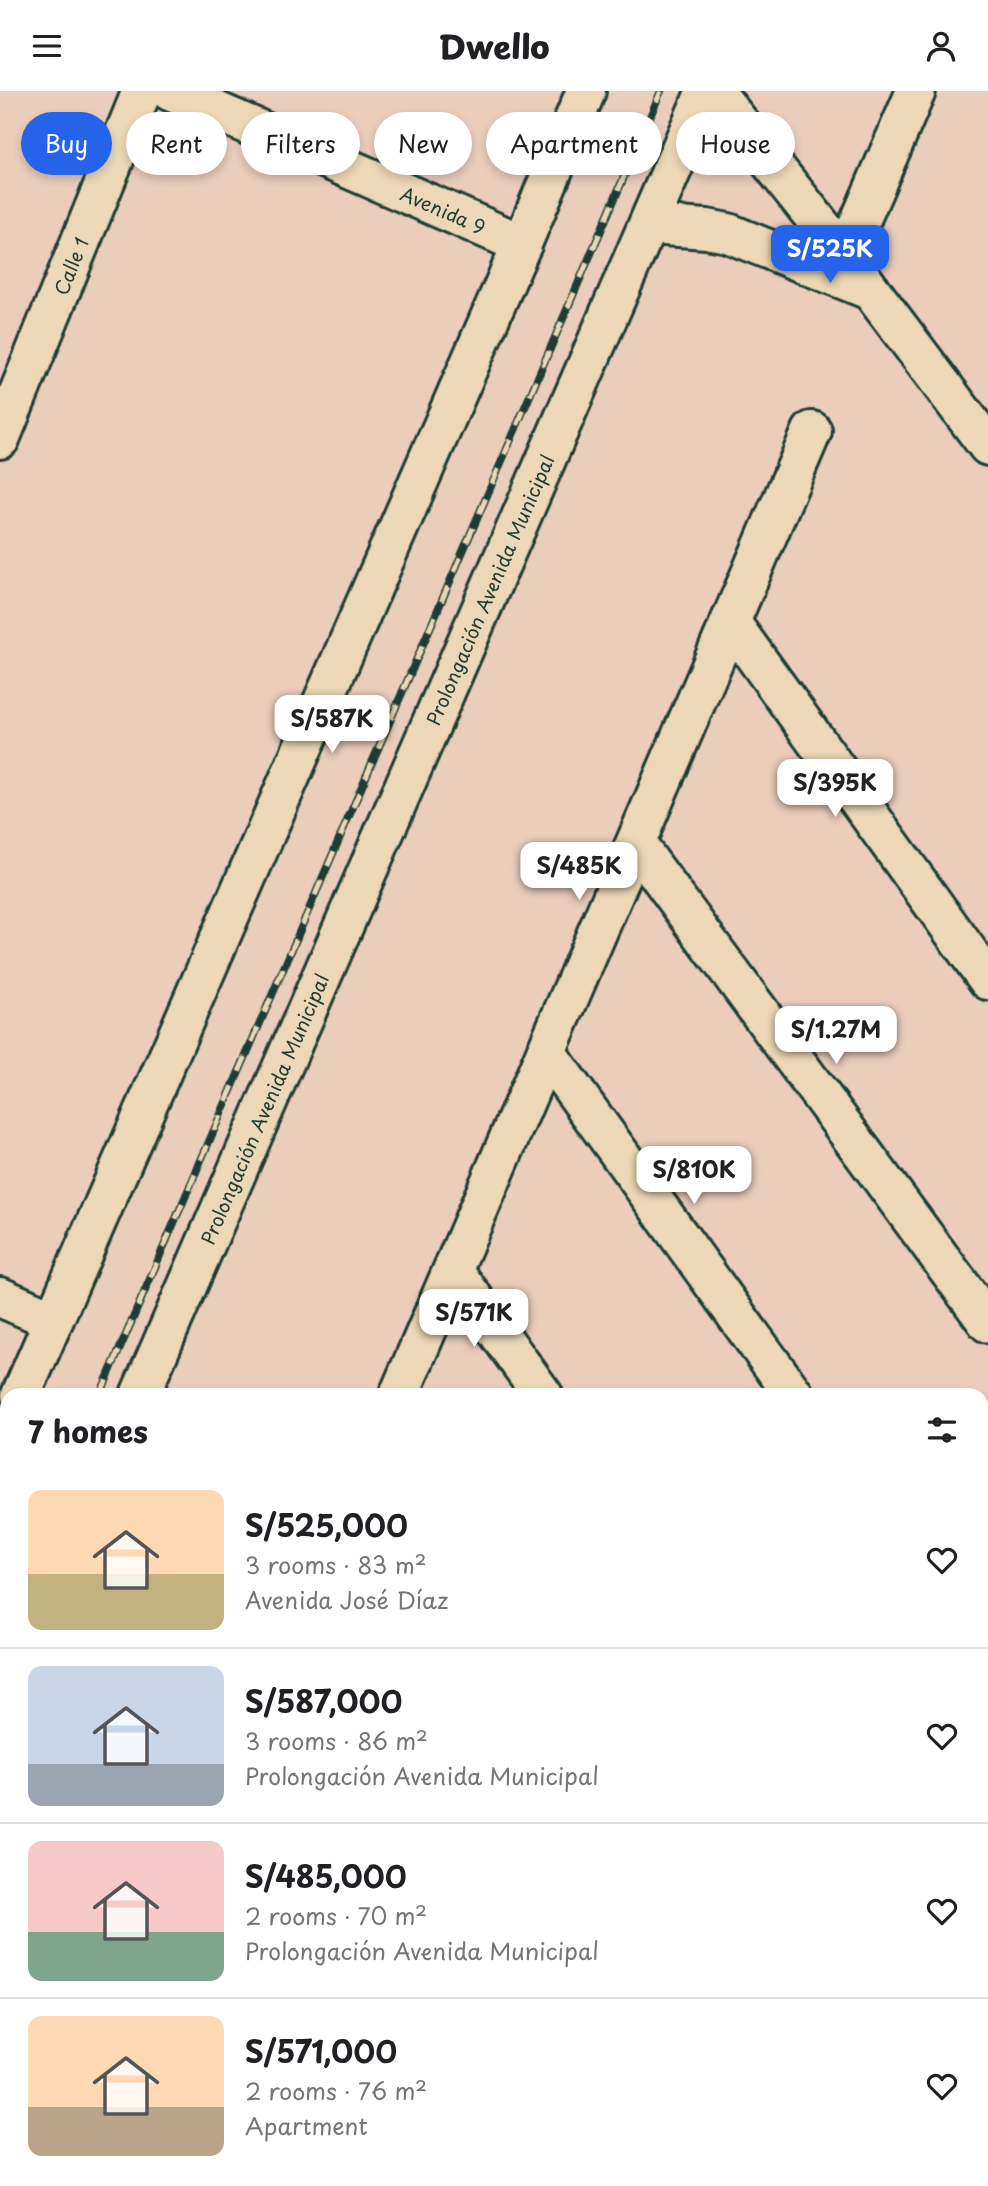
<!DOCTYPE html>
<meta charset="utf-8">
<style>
:root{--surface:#fff;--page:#f2f2f2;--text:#202124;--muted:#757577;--line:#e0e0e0;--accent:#2563eb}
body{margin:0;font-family:"Playpen Sans",sans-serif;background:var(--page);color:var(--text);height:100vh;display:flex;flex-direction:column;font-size:26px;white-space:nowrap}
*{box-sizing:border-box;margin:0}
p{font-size:23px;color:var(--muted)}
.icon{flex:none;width:38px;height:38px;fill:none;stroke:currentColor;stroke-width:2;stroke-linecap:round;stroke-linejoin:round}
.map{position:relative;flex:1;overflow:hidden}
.panel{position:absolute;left:0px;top:1297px;width:989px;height:800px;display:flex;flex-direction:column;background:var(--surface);border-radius:21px 21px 0 0;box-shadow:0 4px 10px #0003}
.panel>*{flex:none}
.top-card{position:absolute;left:21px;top:21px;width:947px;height:63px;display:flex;gap:14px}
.price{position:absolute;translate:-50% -60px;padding:0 16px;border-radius:14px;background:#fff;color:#222;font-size:23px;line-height:46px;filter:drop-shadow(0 2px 4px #0008)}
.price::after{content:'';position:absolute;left:50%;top:42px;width:21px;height:16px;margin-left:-10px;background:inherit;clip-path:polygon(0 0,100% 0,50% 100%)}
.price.current{background:var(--accent);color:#fff}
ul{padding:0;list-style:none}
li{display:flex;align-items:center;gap:21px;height:175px;padding:0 28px}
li+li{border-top:2px solid var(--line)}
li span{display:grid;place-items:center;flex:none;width:196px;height:140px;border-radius:14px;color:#555}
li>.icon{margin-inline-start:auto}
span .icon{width:84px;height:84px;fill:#fffc;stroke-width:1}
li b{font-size:30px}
h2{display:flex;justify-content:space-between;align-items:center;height:84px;padding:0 28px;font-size:30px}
.chip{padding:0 24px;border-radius:32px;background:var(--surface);box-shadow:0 4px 10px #0003;font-size:24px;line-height:63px}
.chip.current{background:var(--accent);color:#fff}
header{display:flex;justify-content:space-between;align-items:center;height:91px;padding:0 28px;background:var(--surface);font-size:32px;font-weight:800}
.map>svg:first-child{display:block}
.park{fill:url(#park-crowns);stroke:#789267;stroke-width:2}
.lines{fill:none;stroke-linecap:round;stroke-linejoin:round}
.minor-casing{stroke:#1f3d34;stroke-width:44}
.major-casing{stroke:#1f3d34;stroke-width:44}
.minor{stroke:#ecd8b6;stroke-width:38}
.major{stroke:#ecd8b6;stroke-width:38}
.rail-casing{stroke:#1f3d34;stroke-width:8}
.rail{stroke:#ecd8b6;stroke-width:5;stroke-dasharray:16;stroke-linecap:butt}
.labels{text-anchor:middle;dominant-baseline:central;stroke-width:6;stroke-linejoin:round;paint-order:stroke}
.street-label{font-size:19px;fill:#1f3d34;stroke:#ecd8b6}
</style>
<header><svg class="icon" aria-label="menu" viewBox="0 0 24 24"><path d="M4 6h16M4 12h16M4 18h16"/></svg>Dwello<svg class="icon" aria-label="person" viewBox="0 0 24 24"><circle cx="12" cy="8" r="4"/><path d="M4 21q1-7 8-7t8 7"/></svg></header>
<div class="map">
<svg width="988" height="2095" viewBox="0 0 988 2095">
<defs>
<pattern id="park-crowns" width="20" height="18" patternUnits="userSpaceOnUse" patternTransform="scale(1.75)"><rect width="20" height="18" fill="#d2e69a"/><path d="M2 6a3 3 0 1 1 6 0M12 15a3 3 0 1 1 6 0" fill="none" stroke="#b4c685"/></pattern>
</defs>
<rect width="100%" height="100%" fill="#ebcdbc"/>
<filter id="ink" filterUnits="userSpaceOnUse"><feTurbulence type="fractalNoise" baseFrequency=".0143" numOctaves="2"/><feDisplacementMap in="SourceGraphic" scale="14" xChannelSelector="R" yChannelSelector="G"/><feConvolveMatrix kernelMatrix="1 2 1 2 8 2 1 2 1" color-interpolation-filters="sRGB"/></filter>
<g filter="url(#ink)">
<path class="park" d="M645,2090H850L854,2095H649Z"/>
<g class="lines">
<defs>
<g id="minor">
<path id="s1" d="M170,0L522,153"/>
<path d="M714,0L845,165L988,355"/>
<path d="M649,134L707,138L728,142L870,199"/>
<path d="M845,165L916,0"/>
<path id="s2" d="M0,348L142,0"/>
<path d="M731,532L988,889"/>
<path d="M636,753L988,1232"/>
<path d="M546,961L794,1304"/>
<path d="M453,1179L543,1304"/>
<path d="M0,1206L53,1229"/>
<path d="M21,1304L522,153L586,0"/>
<path d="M399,1304L812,340"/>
<path d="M0,1353L7,1336"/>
<path d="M982,1563L988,1571"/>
<path d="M982,1922L988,1931"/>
<path d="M343,2090L347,2095"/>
<path d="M541,2090L545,2095"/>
<path d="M602,2090L606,2095"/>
<path d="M865,2090L869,2095"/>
<path d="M59,2095L62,2090"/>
<path d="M300,2095L307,2090"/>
</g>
<g id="major">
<path id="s3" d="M140,1304L706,0"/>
<path d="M0,1628L7,1611"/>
</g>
</defs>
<use href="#minor" class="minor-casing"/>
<use href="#major" class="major-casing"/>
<use href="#minor" class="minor"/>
<use href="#major" class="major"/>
<defs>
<path id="rail" d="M100,1304L661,0
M0,1536L7,1520"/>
</defs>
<use href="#rail" class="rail-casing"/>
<use href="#rail" class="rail"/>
</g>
</g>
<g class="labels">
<g class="street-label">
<text stroke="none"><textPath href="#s1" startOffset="298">Avenida 9</textPath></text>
<text stroke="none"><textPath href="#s2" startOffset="187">Calle 1</textPath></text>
<text stroke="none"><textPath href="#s3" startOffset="878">Prolongación Avenida Municipal</textPath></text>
<text stroke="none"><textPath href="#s3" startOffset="312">Prolongación Avenida Municipal</textPath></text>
</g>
</g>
</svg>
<b class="price current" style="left:830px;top:194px">S/525K</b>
<b class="price" style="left:332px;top:664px">S/587K</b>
<b class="price" style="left:835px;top:728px">S/395K</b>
<b class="price" style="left:579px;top:811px">S/485K</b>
<b class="price" style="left:836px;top:975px">S/1.27M</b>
<b class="price" style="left:694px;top:1115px">S/810K</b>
<b class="price" style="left:474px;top:1258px">S/571K</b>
<div class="top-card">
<a class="chip current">Buy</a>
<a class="chip">Rent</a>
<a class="chip">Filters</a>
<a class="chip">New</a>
<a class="chip">Apartment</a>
<a class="chip">House</a>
</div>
<section class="panel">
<h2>7 homes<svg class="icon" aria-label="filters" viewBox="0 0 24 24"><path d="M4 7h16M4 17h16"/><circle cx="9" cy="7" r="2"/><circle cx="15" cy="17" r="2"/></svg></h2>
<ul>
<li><span style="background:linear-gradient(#ffd9b3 60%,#c2b280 0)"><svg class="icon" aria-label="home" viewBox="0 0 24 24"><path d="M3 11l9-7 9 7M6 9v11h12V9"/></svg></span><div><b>S/525,000</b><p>3 rooms · 83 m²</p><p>Avenida José Díaz</p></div><svg class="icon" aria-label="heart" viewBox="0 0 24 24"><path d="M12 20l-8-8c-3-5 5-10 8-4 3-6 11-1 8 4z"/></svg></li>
<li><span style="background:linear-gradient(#c9d6e8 70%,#9aa5b1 0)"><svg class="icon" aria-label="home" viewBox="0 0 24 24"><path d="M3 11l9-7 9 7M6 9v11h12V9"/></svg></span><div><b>S/587,000</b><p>3 rooms · 86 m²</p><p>Prolongación Avenida Municipal</p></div><svg class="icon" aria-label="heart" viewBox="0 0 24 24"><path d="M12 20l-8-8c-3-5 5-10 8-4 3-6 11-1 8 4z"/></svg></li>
<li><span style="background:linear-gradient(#f6c9c9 65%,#7fa58c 0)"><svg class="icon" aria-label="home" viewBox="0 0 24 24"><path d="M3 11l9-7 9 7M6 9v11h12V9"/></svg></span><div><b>S/485,000</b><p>2 rooms · 70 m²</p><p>Prolongación Avenida Municipal</p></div><svg class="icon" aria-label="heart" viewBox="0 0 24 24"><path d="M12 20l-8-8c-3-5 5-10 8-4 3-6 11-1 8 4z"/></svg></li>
<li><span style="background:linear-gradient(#ffd9b3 65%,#b9a48a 0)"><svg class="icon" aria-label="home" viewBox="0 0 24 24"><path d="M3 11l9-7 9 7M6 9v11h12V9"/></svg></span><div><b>S/571,000</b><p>2 rooms · 76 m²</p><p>Apartment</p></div><svg class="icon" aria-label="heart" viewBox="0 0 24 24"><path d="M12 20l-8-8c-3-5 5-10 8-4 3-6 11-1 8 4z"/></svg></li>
</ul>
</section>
</div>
